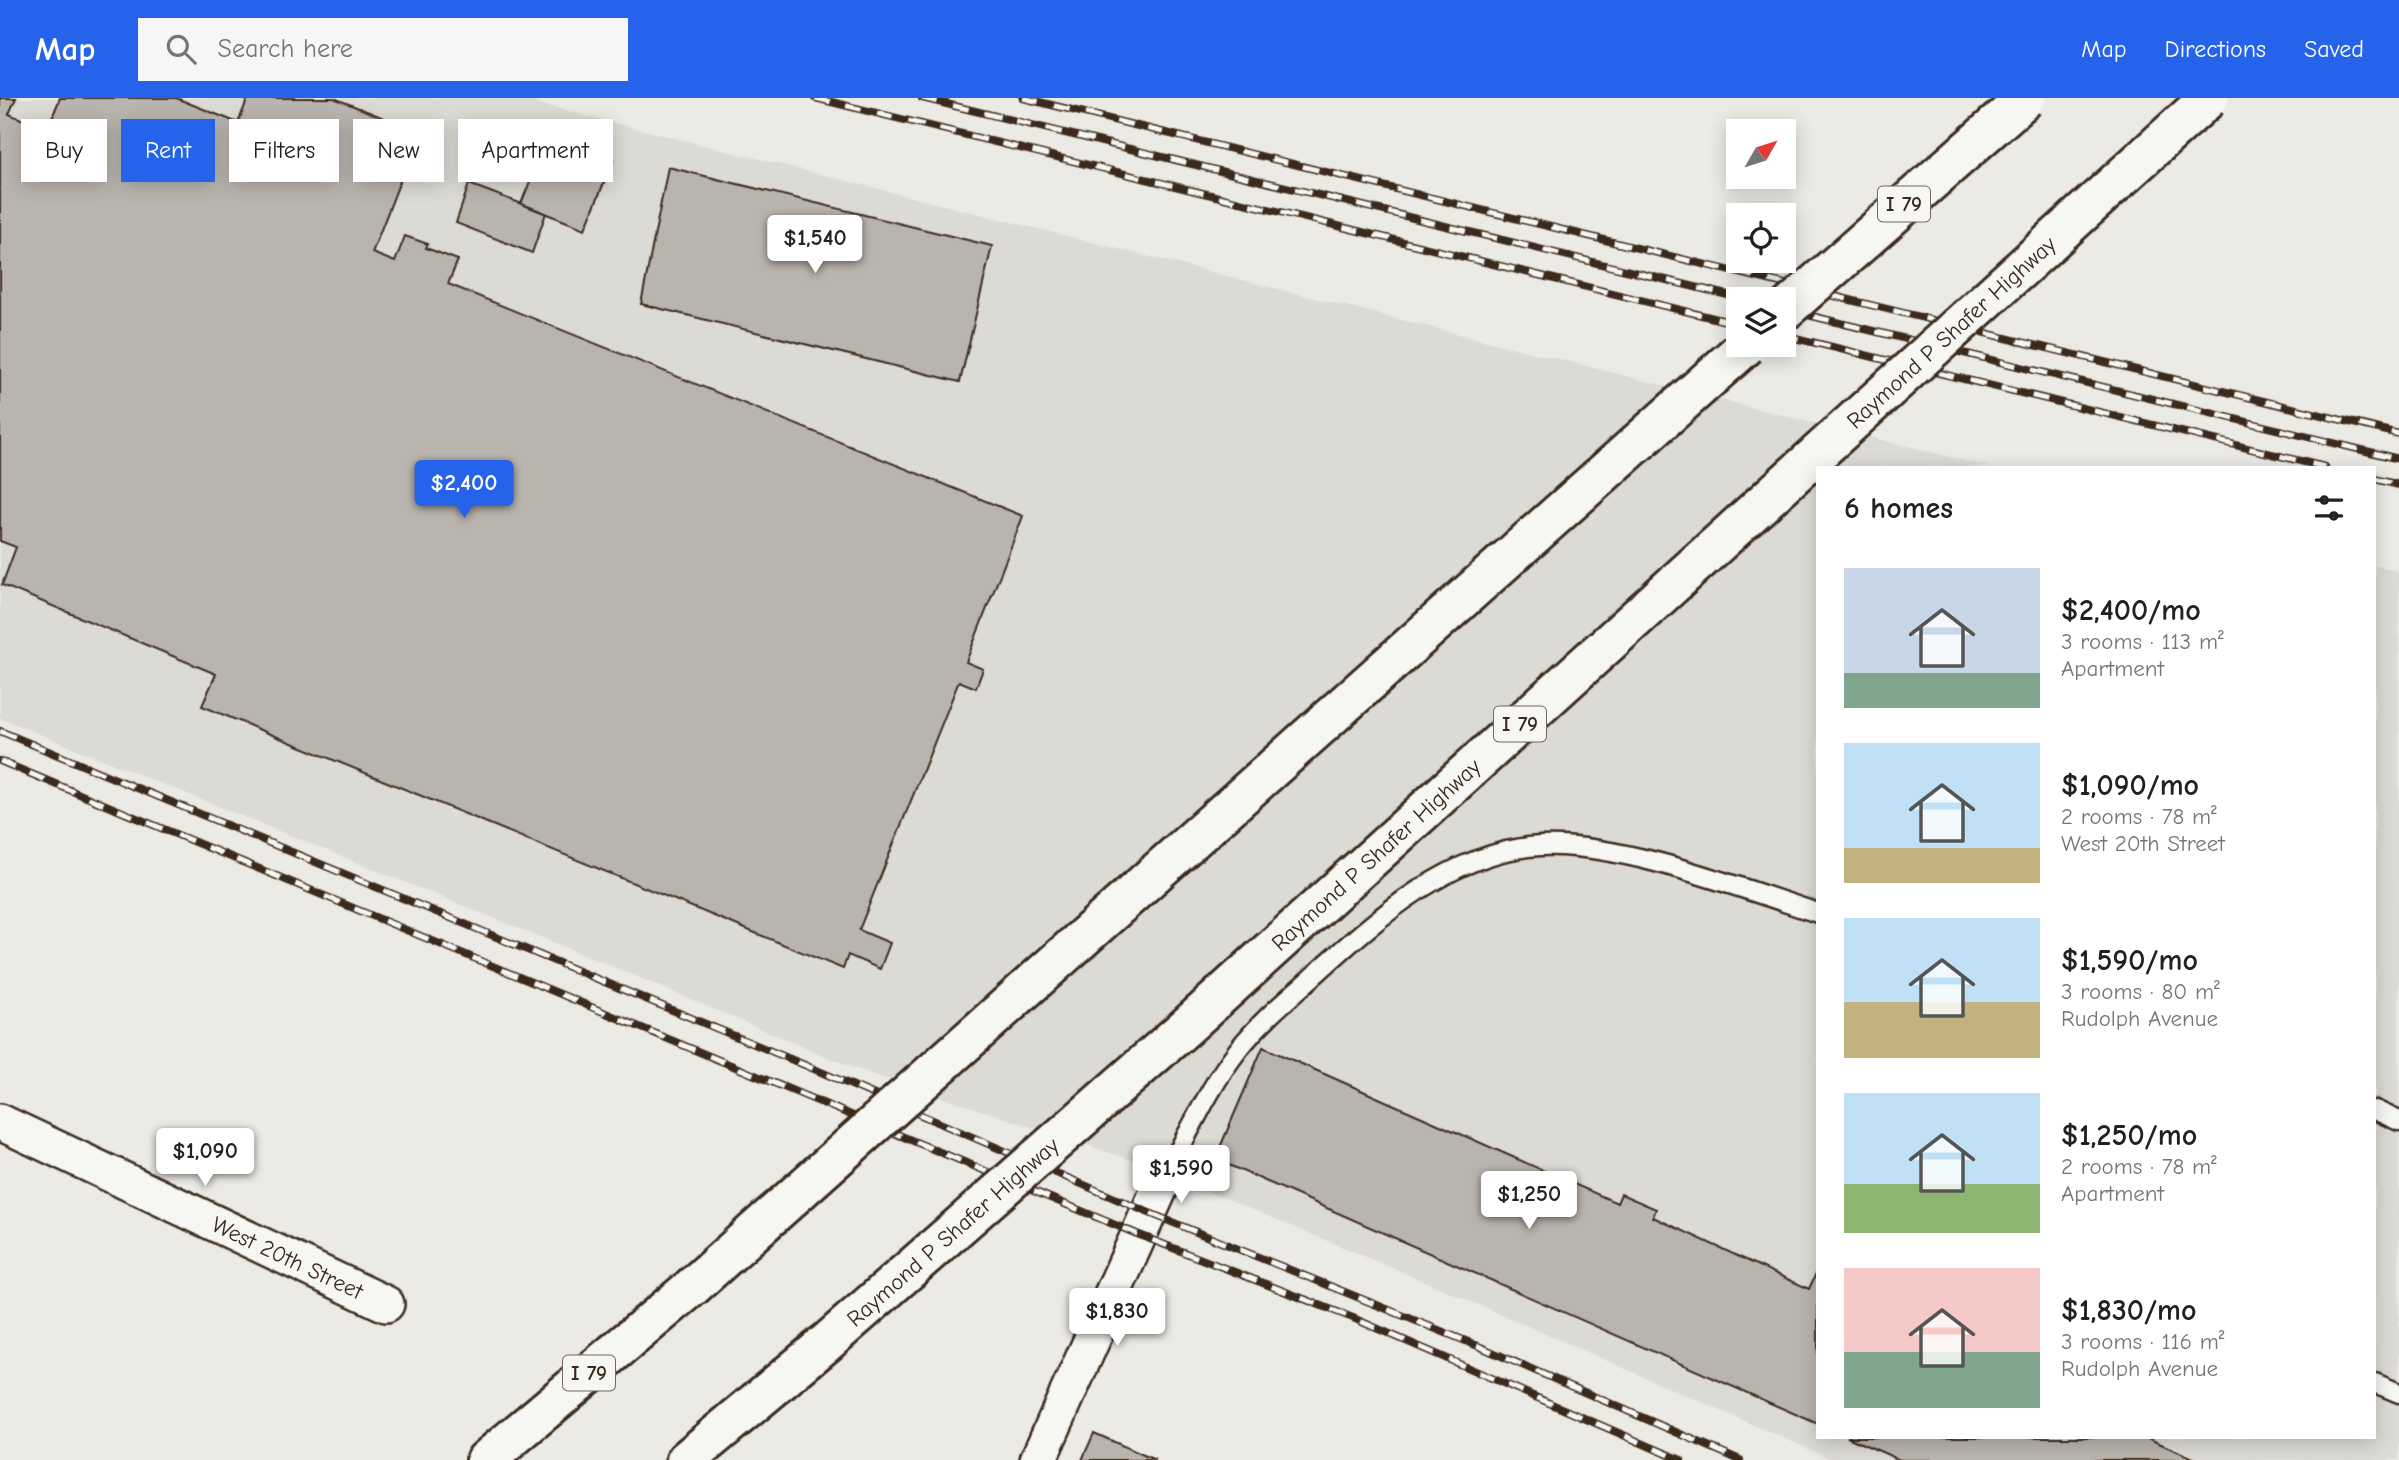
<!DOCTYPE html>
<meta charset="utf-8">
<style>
:root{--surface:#fff;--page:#f6f6f6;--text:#202124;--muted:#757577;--accent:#2563eb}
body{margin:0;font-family:"Comic Neue",sans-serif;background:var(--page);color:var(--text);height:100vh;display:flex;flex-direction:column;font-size:26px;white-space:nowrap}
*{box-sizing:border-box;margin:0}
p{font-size:23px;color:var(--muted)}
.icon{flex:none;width:38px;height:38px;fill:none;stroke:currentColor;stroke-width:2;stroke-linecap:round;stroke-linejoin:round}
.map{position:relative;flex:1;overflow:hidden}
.details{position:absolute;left:1816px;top:368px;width:560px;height:973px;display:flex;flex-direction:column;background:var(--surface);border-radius:0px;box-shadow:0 4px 18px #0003}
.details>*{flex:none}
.guide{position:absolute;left:21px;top:21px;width:665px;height:63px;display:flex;gap:14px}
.needle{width:46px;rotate:51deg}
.controls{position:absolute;left:1726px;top:21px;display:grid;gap:14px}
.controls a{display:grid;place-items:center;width:70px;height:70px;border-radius:0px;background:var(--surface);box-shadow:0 4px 18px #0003;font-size:35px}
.price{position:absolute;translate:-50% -60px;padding:0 16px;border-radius:7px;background:#fff;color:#222;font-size:23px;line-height:46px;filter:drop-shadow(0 2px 4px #0008)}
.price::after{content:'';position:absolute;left:50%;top:42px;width:21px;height:16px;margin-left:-10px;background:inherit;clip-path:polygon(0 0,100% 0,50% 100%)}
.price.on{background:var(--accent);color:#fff}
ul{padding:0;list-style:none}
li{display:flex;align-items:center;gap:21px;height:175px;padding:0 28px}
li span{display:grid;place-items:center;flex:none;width:196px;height:140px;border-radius:0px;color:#555}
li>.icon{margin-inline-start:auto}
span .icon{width:84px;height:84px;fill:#fffc;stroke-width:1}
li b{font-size:30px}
h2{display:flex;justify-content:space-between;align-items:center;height:84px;padding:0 28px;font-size:30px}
.chip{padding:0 24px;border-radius:0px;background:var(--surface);box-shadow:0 4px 18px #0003;font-size:24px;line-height:63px}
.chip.on{background:var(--accent);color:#fff}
header{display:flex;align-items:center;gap:42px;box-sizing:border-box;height:98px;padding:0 35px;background:var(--accent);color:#fff}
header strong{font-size:33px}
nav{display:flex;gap:38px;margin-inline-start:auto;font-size:24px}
.search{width:490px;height:63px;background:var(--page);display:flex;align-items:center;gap:18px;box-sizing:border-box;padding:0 24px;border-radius:0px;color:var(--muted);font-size:26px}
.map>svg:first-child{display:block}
.built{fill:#dcdad4}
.building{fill:#bab4ae;stroke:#3b2a1e;stroke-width:2}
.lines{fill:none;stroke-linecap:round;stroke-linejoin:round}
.service-casing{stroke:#3b2a1e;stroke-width:23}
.minor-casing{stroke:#3b2a1e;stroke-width:40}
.motorway-casing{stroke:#3b2a1e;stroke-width:44}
.service{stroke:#f6f6f2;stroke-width:18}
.minor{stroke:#f6f6f2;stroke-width:35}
.motorway{stroke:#f6f6f2;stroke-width:38}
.rail-casing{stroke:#3b2a1e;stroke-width:8}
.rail{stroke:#f6f6f2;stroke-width:5;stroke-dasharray:16;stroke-linecap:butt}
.motorway-bridge-casing{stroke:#3b2a1e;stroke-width:44;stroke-linecap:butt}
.motorway-bridge{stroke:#f6f6f2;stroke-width:38}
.labels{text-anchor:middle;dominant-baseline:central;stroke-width:6;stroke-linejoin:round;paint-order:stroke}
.shield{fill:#f6f6f2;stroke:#73675e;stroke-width:2}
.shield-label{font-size:21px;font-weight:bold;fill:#3b2a1e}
.street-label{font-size:23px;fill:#3b2a1e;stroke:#f6f6f2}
</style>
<header>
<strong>Map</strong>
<div class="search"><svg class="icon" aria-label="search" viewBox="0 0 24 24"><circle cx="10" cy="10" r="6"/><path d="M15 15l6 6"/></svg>Search here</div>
<nav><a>Map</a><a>Directions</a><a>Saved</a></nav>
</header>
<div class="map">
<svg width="2399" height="1362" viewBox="0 0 2399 1362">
<rect width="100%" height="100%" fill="#ebeae5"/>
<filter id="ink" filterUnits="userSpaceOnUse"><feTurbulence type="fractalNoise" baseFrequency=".0143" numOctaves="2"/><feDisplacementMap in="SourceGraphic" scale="14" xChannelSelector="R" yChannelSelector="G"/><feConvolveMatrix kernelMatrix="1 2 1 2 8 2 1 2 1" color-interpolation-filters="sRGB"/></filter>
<g filter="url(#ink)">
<path class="built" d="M0,0H515L1990,369H1818V1339H2375V467L2399,474V1362H1834L1438,1189L1141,1065L854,970L597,862L0,620Z"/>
<path class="building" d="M0,0H16L9,16L47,32L60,0H176L238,25L248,0H334L419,34L372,155L395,164L405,138L428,146L426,150L458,162L448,186L1023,418L966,564L983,571L976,590L959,583L859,832L890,845L880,871L848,857L843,871L202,608L216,576L2,487L16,449L0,443Z
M548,38L613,63L585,131L521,106Z
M668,69L992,148L960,284L641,206Z
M469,86L546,115L532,155L456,125Z
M1263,949L1617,1105L1621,1096L1656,1111L1653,1119L1809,1191L1818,1171V1326L1215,1061Z
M1094,1335L1155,1362H1082Z
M1847,1339H2145L2198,1362H1900Z"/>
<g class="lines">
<defs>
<path id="service" d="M2375,1012L2399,1023
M1166,1076C1189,1035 1209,989 1238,952C1259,925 1285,903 1310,881C1374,823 1449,753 1540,748C1622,744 1739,790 1818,815
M2375,1285L2399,1295"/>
<g id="minor">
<path id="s1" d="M0,1024L386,1206"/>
<path d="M1038,1362L1166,1076"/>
</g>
<path id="motorway" d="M486,1362L692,1189
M686,1362L825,1246"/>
</defs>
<use href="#service" class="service-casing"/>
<use href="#minor" class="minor-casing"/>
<use href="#motorway" class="motorway-casing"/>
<use href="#service" class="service"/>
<use href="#minor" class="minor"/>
<use href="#motorway" class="motorway"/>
<defs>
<path id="rail" d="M815,0L1738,226
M922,0L1744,201
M1023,0L2399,336
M1783,211L2399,361
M1783,237L2325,369
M2375,381L2399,387
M0,633L807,968L1147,1114L1483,1250L1740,1362
M0,663L1137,1136L1353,1220L1681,1362"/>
</defs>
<use href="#rail" class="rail-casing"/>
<use href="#rail" class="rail"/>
<defs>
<g id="motorway-bridge">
<path d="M1783,214L2026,0"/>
<path d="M692,1189L1747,247"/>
<path id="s2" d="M825,1246L1187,928L2209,0"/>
</g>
</defs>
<use href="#motorway-bridge" class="motorway-bridge-casing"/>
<use href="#motorway-bridge" class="motorway-bridge"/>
</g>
</g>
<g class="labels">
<g class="shield">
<rect x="1878" y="88.5" width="52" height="35" rx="5"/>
<rect x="1494" y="608.5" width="52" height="35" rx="5"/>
<rect x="563" y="1257.5" width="52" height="35" rx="5"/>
</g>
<g class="shield-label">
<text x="1904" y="106">I 79</text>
<text x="1520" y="626">I 79</text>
<text x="589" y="1275">I 79</text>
</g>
<g class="street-label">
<text stroke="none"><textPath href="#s2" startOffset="1514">Raymond P Shafer Highway</textPath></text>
<text stroke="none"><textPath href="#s2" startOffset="737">Raymond P Shafer Highway</textPath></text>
<text stroke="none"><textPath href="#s2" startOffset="170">Raymond P Shafer Highway</textPath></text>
<text stroke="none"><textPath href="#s1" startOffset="318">West 20th Street</textPath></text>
</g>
</g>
</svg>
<div class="controls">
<a><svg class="needle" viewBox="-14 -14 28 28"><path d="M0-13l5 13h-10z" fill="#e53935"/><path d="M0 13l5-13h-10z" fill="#757577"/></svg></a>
<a><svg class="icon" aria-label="locate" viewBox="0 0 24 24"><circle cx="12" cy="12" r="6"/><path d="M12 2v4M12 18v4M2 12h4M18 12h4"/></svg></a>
<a><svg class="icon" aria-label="layers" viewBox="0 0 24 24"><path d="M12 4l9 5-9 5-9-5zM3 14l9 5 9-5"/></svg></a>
</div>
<b class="price" style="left:815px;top:177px">$1,540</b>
<b class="price on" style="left:464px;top:422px">$2,400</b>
<b class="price" style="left:205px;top:1090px">$1,090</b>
<b class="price" style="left:1181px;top:1107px">$1,590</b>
<b class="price" style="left:1529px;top:1133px">$1,250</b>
<b class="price" style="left:1117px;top:1250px">$1,830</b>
<div class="guide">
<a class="chip">Buy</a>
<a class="chip on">Rent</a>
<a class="chip">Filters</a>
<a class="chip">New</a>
<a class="chip">Apartment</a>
</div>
<section class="details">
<h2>6 homes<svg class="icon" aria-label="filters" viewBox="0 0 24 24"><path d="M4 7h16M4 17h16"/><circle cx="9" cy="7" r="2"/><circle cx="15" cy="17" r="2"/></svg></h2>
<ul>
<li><span style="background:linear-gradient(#c9d6e8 75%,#7fa58c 0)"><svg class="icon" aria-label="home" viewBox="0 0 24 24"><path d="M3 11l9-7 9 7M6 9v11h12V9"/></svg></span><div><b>$2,400/mo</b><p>3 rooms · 113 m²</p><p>Apartment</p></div></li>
<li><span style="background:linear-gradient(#bfe0f5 75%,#c2b280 0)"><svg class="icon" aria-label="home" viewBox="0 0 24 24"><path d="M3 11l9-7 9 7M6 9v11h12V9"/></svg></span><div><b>$1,090/mo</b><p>2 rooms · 78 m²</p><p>West 20th Street</p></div></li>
<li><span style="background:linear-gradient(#bfe0f5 60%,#c2b280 0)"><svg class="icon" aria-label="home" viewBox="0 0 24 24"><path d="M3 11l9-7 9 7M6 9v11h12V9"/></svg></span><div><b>$1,590/mo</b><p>3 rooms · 80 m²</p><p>Rudolph Avenue</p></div></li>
<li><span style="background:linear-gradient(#bfe0f5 65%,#8fb573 0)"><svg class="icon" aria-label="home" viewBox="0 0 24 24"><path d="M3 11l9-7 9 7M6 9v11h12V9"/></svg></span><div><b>$1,250/mo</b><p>2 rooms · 78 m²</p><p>Apartment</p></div></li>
<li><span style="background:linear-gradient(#f6c9c9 60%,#7fa58c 0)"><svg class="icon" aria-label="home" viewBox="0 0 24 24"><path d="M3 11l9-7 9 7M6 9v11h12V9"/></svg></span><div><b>$1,830/mo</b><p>3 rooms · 116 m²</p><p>Rudolph Avenue</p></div></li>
</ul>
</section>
</div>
